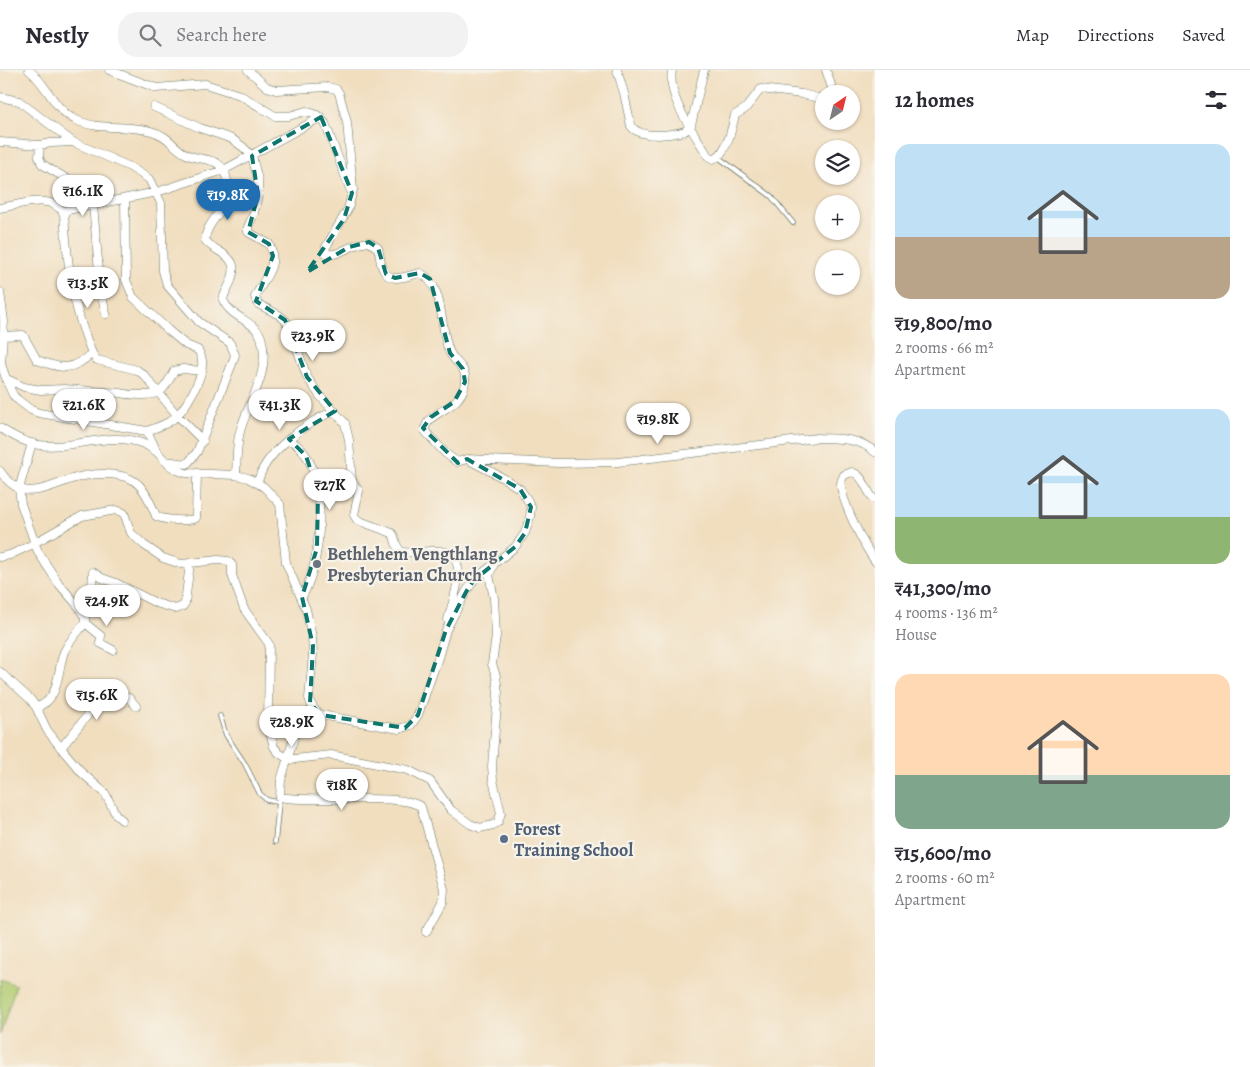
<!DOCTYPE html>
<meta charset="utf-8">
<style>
:root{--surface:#fff;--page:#f2f2f3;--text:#2b2b33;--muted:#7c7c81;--line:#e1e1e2;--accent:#1f6fb2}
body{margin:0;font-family:Alegreya,serif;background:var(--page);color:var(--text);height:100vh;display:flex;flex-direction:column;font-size:19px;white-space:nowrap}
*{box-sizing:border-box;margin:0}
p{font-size:16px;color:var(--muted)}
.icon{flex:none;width:28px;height:28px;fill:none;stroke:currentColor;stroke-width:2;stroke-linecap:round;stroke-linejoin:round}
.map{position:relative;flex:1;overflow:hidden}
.sheet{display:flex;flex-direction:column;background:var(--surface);width:375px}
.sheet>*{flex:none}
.needle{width:32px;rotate:35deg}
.controls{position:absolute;left:815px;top:15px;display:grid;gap:10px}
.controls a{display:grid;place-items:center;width:45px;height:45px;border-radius:50%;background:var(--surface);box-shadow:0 1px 4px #0004;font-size:25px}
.price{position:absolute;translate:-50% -42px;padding:0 11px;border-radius:18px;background:#fff;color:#222;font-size:16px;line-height:32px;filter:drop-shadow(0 1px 2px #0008)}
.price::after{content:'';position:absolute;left:50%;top:30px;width:15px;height:11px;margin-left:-8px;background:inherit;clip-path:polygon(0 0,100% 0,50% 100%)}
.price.on{background:var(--accent);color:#fff}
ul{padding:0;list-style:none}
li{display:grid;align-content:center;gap:10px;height:265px;padding:0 20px}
li span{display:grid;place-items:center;height:155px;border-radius:15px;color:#555}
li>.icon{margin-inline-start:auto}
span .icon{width:90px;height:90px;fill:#fffc;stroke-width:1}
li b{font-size:21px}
h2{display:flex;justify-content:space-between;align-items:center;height:60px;padding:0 20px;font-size:21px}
header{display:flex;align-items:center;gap:30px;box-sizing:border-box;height:70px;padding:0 25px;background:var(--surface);border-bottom:1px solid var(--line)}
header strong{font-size:24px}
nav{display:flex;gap:28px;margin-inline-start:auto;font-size:18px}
.search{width:350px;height:45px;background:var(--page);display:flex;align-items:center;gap:12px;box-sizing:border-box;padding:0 18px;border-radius:20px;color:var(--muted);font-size:19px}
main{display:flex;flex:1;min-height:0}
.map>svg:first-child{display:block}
.green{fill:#b3cc72;stroke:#698453}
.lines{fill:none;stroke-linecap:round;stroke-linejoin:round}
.lane-casing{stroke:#687565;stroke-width:5.5}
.street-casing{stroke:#687565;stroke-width:9}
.lane{stroke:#fff;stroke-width:4}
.street{stroke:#fff;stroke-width:8}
.marked{fill:none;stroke:#0f766e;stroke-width:4;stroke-dasharray:10 6;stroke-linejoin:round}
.worship-dot{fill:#6b7280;stroke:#f7f3e8;stroke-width:2}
.service-dot{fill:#5c6f8a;stroke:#f7f3e8;stroke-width:2}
.labels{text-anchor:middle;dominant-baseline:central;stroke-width:4.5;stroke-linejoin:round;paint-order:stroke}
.worship-label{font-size:18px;font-weight:bold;fill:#5b616d;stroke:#f7f3e8;text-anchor:start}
.service-label{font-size:18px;font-weight:bold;fill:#4e5e75;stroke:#f7f3e8;text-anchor:start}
</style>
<header>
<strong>Nestly</strong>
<div class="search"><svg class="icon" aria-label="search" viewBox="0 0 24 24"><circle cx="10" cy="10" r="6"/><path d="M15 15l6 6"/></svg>Search here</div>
<nav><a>Map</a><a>Directions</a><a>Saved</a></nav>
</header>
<main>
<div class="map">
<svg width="875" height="997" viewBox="0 0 875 997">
<rect width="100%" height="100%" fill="#f7f3e8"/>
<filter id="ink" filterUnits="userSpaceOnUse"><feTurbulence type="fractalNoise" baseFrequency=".02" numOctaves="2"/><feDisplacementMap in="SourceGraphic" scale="10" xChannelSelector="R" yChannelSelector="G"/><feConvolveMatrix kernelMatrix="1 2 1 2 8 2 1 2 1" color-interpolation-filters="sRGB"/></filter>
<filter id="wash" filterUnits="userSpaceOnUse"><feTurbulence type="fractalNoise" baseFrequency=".0096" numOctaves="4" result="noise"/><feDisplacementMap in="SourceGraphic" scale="20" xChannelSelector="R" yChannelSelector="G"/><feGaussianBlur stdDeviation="1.12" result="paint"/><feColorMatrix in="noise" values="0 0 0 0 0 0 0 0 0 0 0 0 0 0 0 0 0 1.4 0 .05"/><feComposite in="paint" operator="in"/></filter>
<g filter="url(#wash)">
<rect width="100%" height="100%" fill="#f1debf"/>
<path class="green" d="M0,909L16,915L0,965Z"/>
</g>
<g filter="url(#ink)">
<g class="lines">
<defs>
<path id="lane" d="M718,87L771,126L793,153
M220,646L226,665L245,694L260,724L267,730L278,732
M275,772L279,731"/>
<path id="street" d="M29,0C47,14 54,40 76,50C99,61 127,54 151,61C170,66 172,77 186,84C203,93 222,84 227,110C232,139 206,150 205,170C214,183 240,184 232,208C230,216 224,222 223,230C231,248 255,251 261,267C271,299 252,326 242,355C236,371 237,389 236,405
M109,0L156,18L205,14L240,25L275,46H289L306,41L317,45L325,53L350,119
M248,0L267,17L276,20L328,17L336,19L339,23L347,52L353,120L348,139L326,177L325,183C334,187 341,181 349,178C355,174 362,173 369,172L378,178C380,185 380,193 383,199C389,215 409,205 420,203C446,215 439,261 450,283C457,296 469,297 464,317C459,340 425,342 425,361L445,383L457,392L467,389L559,393L618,392L817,368C837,369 859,367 875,382
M617,0L624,23L631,56C640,69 671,65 685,61L691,55L704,0
M672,0C667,29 694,62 708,86L713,89C727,85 732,57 735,45L745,39L761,19L802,24L818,28L824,27
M826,0L834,24
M0,27L19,31L73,72L130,97L149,109L161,133L163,201L167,215L199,252L230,273L235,285L232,294L197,382L187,394L165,391
M154,37L200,58L232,69L243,77L252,86L258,110V125L254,143L248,157V162L269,174C280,194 263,210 255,227L258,234L279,245L285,250L290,258L307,307L320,326L345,353L349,370L352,411L359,421L354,445L357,450L392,463C397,469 394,477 402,482C415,484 427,480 440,481C473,484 452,531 448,550
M0,72L40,75L51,73L73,72
M40,75L39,87L42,94C59,106 87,115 93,135L101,223L106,244
M125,130L126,210L133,227L168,260L186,275L198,280C200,284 202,287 202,291C204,308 185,340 172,350C165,355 155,358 147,361
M0,138C19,135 52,122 64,144C67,187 71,229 87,270C90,277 91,285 97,290L137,300L144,305L177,345L203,371
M63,141L157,122L224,100L321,47
M0,222L4,251L1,294L8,314L13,325L18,330L31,340L39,343L147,361L157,382L169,395L177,400L186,403L236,405L248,408L264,417L280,434L286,493L306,539L312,567L313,584L309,628C311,636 314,641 321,645L399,659L411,655L418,645L438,588L446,560L466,522L474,510L515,477L525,463L530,447L531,437L527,429L520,419L505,409L467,389
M3,266L23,265L37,290C61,299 72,302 92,283
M7,309L24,317L41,320L64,319L121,323C128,325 133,325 141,325C162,326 165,318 174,301L183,299L202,301
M0,358C11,365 25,373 39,375C74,380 110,360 144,374C149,376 153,380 157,382
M289,369C298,375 307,384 311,395C326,430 320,494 302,527
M32,373L19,419L21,434L38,482L59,514L79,537L85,548V553C78,562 68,572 64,582C57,600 60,632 36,637
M0,401C22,433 42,419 72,409C91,403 124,400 139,415C147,423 152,436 156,446C163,450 189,452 196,448L197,403
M258,413C262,384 309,350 335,341
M875,430C865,421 865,406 852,402L844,405C842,409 840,412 841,416C843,434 864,476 875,491
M0,487L10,485L29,476L82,446L116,440L124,443L131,463L144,475L163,488L181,494L218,490L228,491L232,495V505L244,539L269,574L268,656L274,677L279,683L288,689H295L331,685L408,700L430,711L451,740L470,754L480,758L493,755L498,752L501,743L493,710L492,696L498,623L496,606L492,594L496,566L494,528L489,505L494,494
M79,537C93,523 92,521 93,502L102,508L116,513L156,533L176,539L183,536L185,533L190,493
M85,553L101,566L100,573L113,580
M0,602L30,629L36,637L47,660L61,678L82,703L105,723L116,745L122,750
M313,639L306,644L297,658L281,710L280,727C310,734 402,722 421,737L444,819L443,832L426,862
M61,678L87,646L95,628L98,625L129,628L136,636"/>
</defs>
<use href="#lane" class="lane-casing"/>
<use href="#street" class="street-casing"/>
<use href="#lane" class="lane"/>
<use href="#street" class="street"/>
</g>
</g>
<path class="marked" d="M321,47L352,123L344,149L307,202L349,177L369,172L378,178L386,204L395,208L420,203L430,209L450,283L463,299L465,312L454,332L431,347L423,358L458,393L467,389L520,419L531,437L525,463L515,477L474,510L466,522L446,560L418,645L405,658L321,645L310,633L313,576L302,527L317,478L318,421L306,386L289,369L335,341L307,307L285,250L256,231L273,186L269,174L248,162L258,125L252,86Z"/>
<circle class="worship-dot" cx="317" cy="494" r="5"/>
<circle class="service-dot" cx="504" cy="769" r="5"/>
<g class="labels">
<g class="worship-label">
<text x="327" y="484">Bethlehem Vengthlang<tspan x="327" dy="21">Presbyterian Church</tspan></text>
</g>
<g class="service-label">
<text x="514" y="759">Forest<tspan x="514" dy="21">Training School</tspan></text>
</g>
</g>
</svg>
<div class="controls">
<a><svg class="needle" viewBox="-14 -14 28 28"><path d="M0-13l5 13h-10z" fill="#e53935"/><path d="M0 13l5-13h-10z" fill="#7c7c81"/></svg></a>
<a><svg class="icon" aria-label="layers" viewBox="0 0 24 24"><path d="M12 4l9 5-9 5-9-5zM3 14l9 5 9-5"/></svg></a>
<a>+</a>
<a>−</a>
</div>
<b class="price" style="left:83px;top:147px">₹16.1K</b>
<b class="price on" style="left:228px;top:151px">₹19.8K</b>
<b class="price" style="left:88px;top:239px">₹13.5K</b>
<b class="price" style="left:313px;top:292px">₹23.9K</b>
<b class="price" style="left:84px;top:361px">₹21.6K</b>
<b class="price" style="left:280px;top:361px">₹41.3K</b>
<b class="price" style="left:658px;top:375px">₹19.8K</b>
<b class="price" style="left:330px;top:441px">₹27K</b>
<b class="price" style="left:107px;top:557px">₹24.9K</b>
<b class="price" style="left:97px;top:651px">₹15.6K</b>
<b class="price" style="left:292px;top:678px">₹28.9K</b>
<b class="price" style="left:342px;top:741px">₹18K</b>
</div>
<section class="sheet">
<h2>12 homes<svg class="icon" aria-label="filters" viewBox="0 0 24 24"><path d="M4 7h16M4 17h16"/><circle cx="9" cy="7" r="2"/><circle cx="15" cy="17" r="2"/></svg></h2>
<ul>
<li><span style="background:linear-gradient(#bfe0f5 60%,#b9a48a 0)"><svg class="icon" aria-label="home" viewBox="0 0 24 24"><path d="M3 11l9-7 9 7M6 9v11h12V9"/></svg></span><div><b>₹19,800/mo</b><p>2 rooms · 66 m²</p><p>Apartment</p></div></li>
<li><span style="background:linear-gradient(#bfe0f5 70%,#8fb573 0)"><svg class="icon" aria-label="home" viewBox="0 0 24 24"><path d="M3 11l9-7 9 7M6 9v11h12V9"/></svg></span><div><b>₹41,300/mo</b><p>4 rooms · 136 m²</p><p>House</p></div></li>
<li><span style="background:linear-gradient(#ffd9b3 65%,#7fa58c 0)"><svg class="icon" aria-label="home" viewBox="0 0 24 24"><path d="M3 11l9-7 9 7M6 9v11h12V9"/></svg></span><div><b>₹15,600/mo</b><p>2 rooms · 60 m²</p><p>Apartment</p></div></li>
</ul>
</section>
</main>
